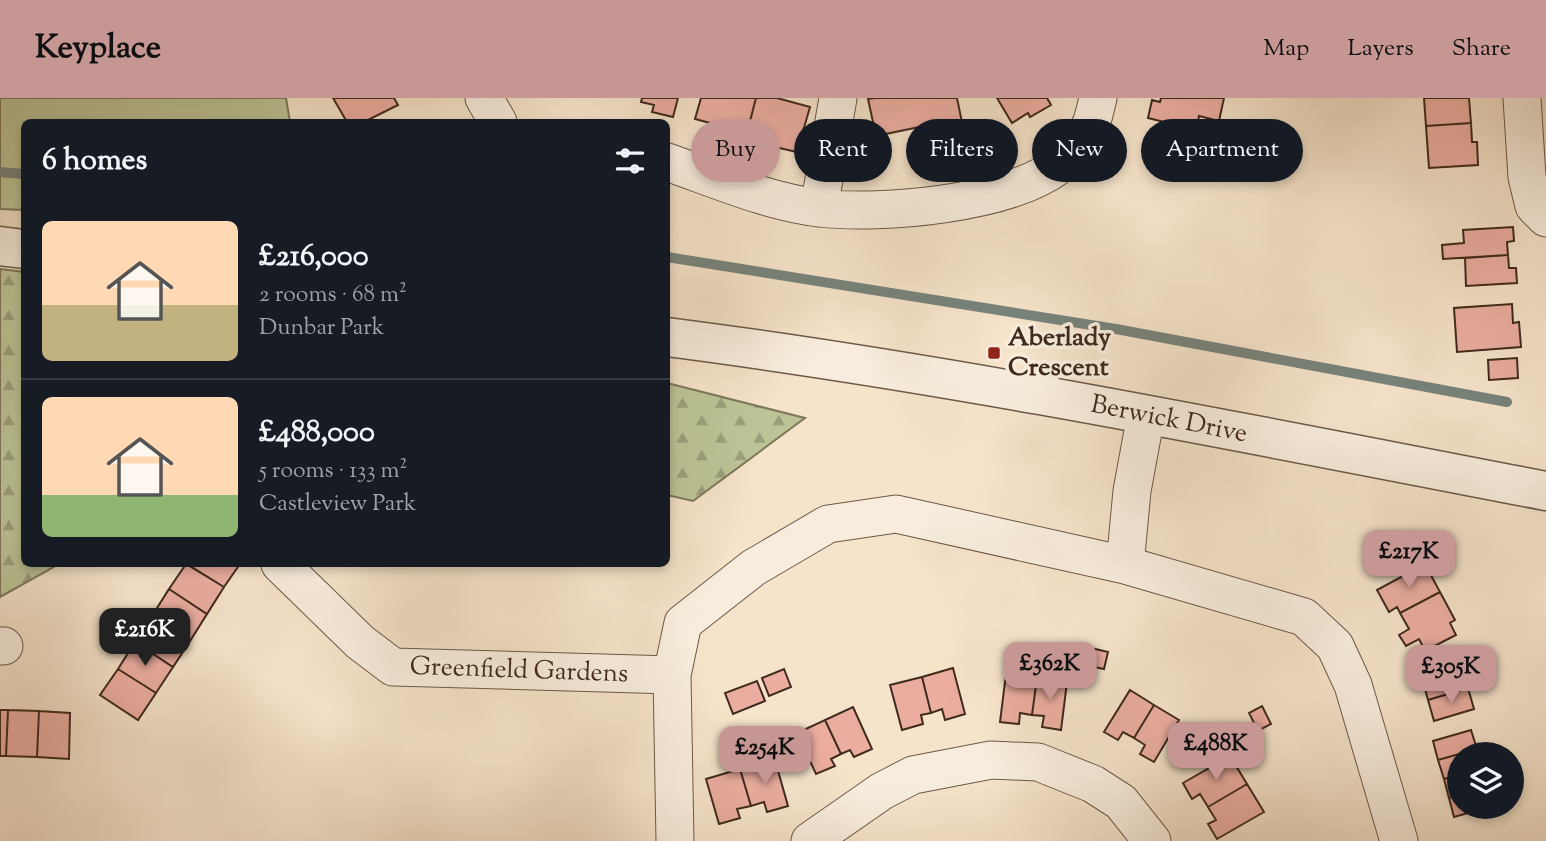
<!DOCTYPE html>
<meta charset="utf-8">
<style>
:root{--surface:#171b24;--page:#20242c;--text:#f1f3f6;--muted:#9ea1a6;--line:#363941;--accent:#c59692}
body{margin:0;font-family:"Sorts Mill Goudy",serif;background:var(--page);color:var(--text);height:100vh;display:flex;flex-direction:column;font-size:26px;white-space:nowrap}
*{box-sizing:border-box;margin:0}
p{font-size:23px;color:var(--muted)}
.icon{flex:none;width:38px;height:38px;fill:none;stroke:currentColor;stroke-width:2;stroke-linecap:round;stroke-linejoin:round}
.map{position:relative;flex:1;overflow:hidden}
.details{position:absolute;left:21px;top:21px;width:649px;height:448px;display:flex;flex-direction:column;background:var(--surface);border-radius:10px;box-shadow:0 4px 10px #0003}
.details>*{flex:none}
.top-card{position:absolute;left:691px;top:21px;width:665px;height:63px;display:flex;gap:14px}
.fabs{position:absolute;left:1447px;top:644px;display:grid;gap:14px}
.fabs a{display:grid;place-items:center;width:77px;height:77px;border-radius:50%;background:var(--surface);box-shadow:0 4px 10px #0003;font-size:35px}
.price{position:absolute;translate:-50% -60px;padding:0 16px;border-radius:14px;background:var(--accent);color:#111;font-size:23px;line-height:46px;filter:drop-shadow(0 2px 4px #0008)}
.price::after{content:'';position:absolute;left:50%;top:42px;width:21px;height:16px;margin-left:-10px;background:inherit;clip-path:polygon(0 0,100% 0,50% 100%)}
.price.selected{background:#222;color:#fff}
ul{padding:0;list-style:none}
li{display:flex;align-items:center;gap:21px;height:175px;padding:0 21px}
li+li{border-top:2px solid var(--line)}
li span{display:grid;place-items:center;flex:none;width:196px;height:140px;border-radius:10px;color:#555}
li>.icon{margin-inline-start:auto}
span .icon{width:84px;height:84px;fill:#fffc;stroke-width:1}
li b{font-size:30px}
h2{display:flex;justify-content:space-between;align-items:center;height:84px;padding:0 21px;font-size:30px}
.tag{padding:0 24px;border-radius:32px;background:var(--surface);box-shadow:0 4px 10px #0003;font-size:24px;line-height:63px}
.tag.selected{background:var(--accent);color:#111}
header{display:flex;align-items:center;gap:42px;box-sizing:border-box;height:98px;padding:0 35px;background:var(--accent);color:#111}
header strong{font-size:33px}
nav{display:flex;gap:38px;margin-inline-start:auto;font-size:24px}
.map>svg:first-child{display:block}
.grass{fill:#bcc497;stroke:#7e775a;stroke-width:2}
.forest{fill:url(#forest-firs);stroke:#7e775a;stroke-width:2}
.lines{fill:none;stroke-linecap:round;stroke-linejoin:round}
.stream{stroke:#77837b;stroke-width:10}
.building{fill:#eaada0;stroke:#402a1d;stroke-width:2}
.minor-casing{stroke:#6d5848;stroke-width:39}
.tertiary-casing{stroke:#6d5848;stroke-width:41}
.minor{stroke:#f8eddd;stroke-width:37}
.tertiary{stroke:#f8eddd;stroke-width:38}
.poi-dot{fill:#8f2418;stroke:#f8eddd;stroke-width:2.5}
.labels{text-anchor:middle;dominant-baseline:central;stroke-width:7;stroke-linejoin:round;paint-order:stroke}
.poi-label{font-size:26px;font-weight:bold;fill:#402a1d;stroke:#f8eddd;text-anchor:start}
.street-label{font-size:26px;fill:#402a1d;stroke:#f8eddd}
</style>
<header>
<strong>Keyplace</strong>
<nav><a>Map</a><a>Layers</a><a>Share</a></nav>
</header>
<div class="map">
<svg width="1546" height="743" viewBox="0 0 1546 743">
<defs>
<pattern id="forest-firs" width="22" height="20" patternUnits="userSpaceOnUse" patternTransform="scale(1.75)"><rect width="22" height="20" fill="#bcc497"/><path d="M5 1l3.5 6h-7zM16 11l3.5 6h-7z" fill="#9a9f7b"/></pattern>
</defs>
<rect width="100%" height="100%" fill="#f5e3ca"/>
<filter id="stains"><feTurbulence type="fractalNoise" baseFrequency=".00286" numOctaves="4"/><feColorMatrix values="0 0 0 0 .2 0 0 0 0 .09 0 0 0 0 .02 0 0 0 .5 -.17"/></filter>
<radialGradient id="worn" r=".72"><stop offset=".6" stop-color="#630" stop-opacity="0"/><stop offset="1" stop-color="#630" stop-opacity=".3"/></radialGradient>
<path class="grass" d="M0,0H286L290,24H24V112L0,111Z"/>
<path class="forest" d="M0,171L24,174V466H59L0,499Z
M667,285L805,320L693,403L667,397Z"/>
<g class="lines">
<path class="stream" d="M0,74L24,76
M667,159L1116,231L1507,304"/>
</g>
<path class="building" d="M333,0H394L398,7L364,24H347Z
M642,0H678L673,19L652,14L654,7L641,4Z
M701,0H756L747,35L734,31L732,39L712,33L714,26L695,21Z
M756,0H777L810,9L797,54L758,45L760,38L747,35Z
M875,0H957L966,44L933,51L929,27L876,38L868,1Z
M997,0H1047L1051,7L1030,19L1028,15L1012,25Z
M1161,0H1224L1219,23L1199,18L1196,32L1148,20L1152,2L1160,4Z
M1424,0H1469L1471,25L1426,28Z
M1471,25L1472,44H1477L1478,67L1429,70L1426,28Z
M1513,129L1514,143L1507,144L1508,157L1443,161L1442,147L1464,145L1463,132Z
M1508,157L1509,170H1516L1517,185L1466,188L1465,160Z
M1512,206L1513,225L1519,224L1521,249L1457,254L1454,210Z
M1517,260L1518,280L1489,282L1488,262Z
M186,466L224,489L207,516L169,491Z
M187,466H240L224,489Z
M1425,466L1440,494L1400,515L1397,509L1389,514L1377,492Z
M169,491L207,516L190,543L152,518Z
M1440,494L1455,522L1450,525L1456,537L1425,553L1419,541L1406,548L1399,537L1409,531L1400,515Z
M152,518L190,543L173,569L135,544Z
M135,544L173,569L156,595L118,571Z
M1083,548L1108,554L1104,571L1079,566Z
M1461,568L1468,590L1428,602L1422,580Z
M953,570L965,616L945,622L942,611L931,615L922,579Z
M118,571L156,595L138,622L100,597Z
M784,571L791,589L769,598L762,580Z
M1006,576L1037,580L1032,617L1020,615L1019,626L1000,624Z
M922,579L931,615L921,617L923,626L902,632L890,587Z
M1037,580L1067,584L1061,632L1042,629L1044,618L1032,617Z
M757,583L765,603L733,616L725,595Z
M1468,590L1474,611L1434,623L1428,602Z
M1130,592L1154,607L1134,640L1123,634L1118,642L1104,634Z
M1154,607L1179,622L1154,664L1140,656L1145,647L1134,640Z
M1262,608L1271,626L1258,633L1249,615Z
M853,609L872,651L854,659L850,652L841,656L825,622Z
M0,612H8L6,658H0Z
M8,612L39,613L37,659L6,658Z
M39,613L70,615L69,661L37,659Z
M825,622L841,656L831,661L835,668L816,676L797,635Z
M1471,632L1477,651L1438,662L1433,643Z
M1477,651L1478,656H1460V676L1444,681L1438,662Z
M1230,658L1247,686L1208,709L1200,696L1192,701L1183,685Z
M775,662L788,708L767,714L764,704L751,708L740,671Z
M740,671L751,708L737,711L740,720L719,726L706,681Z
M1460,676V697L1449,700L1444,681Z
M1247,686L1264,714L1217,741L1208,726L1216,722L1208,709Z
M1460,697V709H1489L1454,719L1449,700Z"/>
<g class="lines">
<defs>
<path id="minor" d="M484,0L498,24
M1522,0L1527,79L1534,108L1546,120
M667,64C716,81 768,104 820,110C882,117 1008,106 1058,68C1067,61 1087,35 1091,26C1094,18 1096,8 1098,0
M819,110L838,0
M280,466L360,544L393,569L672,577
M1125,467L1132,393L1146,317
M0,548H4
M675,743L672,577L683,525L753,470L828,426L896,416L1125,467L1304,519L1335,548L1353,587L1399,743
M810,743L882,693L913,677L991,662L1038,664L1093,686L1121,704L1152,743"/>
<path id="tertiary" d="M0,148L24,151
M667,239C962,277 1254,337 1546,393"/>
</defs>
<use href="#minor" class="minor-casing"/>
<use href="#tertiary" class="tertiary-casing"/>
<use href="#minor" class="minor"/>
<use href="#tertiary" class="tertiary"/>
</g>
<rect class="poi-dot" x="987" y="248" width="14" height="14" rx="3.5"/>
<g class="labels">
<g class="poi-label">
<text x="1008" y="240">Aberlady<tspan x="1008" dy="30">Crescent</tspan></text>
</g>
<g class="street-label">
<text transform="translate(1169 322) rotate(11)">Berwick Drive</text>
<text transform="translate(519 573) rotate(2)">Greenfield Gardens</text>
</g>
</g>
<rect width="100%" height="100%" filter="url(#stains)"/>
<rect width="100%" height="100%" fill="url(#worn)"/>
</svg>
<div class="fabs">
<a><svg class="icon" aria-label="layers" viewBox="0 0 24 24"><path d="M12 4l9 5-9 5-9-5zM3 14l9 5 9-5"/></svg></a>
</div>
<b class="price" style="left:1409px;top:492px">£217K</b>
<b class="price selected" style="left:145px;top:570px">£216K</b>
<b class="price" style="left:1050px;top:604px">£362K</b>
<b class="price" style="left:1451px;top:607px">£305K</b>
<b class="price" style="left:1216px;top:684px">£488K</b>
<b class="price" style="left:765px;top:688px">£254K</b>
<div class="top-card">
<a class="tag selected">Buy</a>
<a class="tag">Rent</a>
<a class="tag">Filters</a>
<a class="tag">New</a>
<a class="tag">Apartment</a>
</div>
<section class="details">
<h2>6 homes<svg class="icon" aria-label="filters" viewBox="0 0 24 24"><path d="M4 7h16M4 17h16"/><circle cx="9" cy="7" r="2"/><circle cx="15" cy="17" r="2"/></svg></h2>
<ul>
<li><span style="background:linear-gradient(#ffd9b3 60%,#c2b280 0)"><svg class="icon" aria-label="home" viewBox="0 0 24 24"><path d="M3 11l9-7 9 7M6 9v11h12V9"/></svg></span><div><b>£216,000</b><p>2 rooms · 68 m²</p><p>Dunbar Park</p></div></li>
<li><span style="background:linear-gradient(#ffd9b3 70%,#8fb573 0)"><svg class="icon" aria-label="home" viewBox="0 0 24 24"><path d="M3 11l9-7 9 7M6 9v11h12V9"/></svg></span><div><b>£488,000</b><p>5 rooms · 133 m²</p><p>Castleview Park</p></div></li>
</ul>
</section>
</div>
